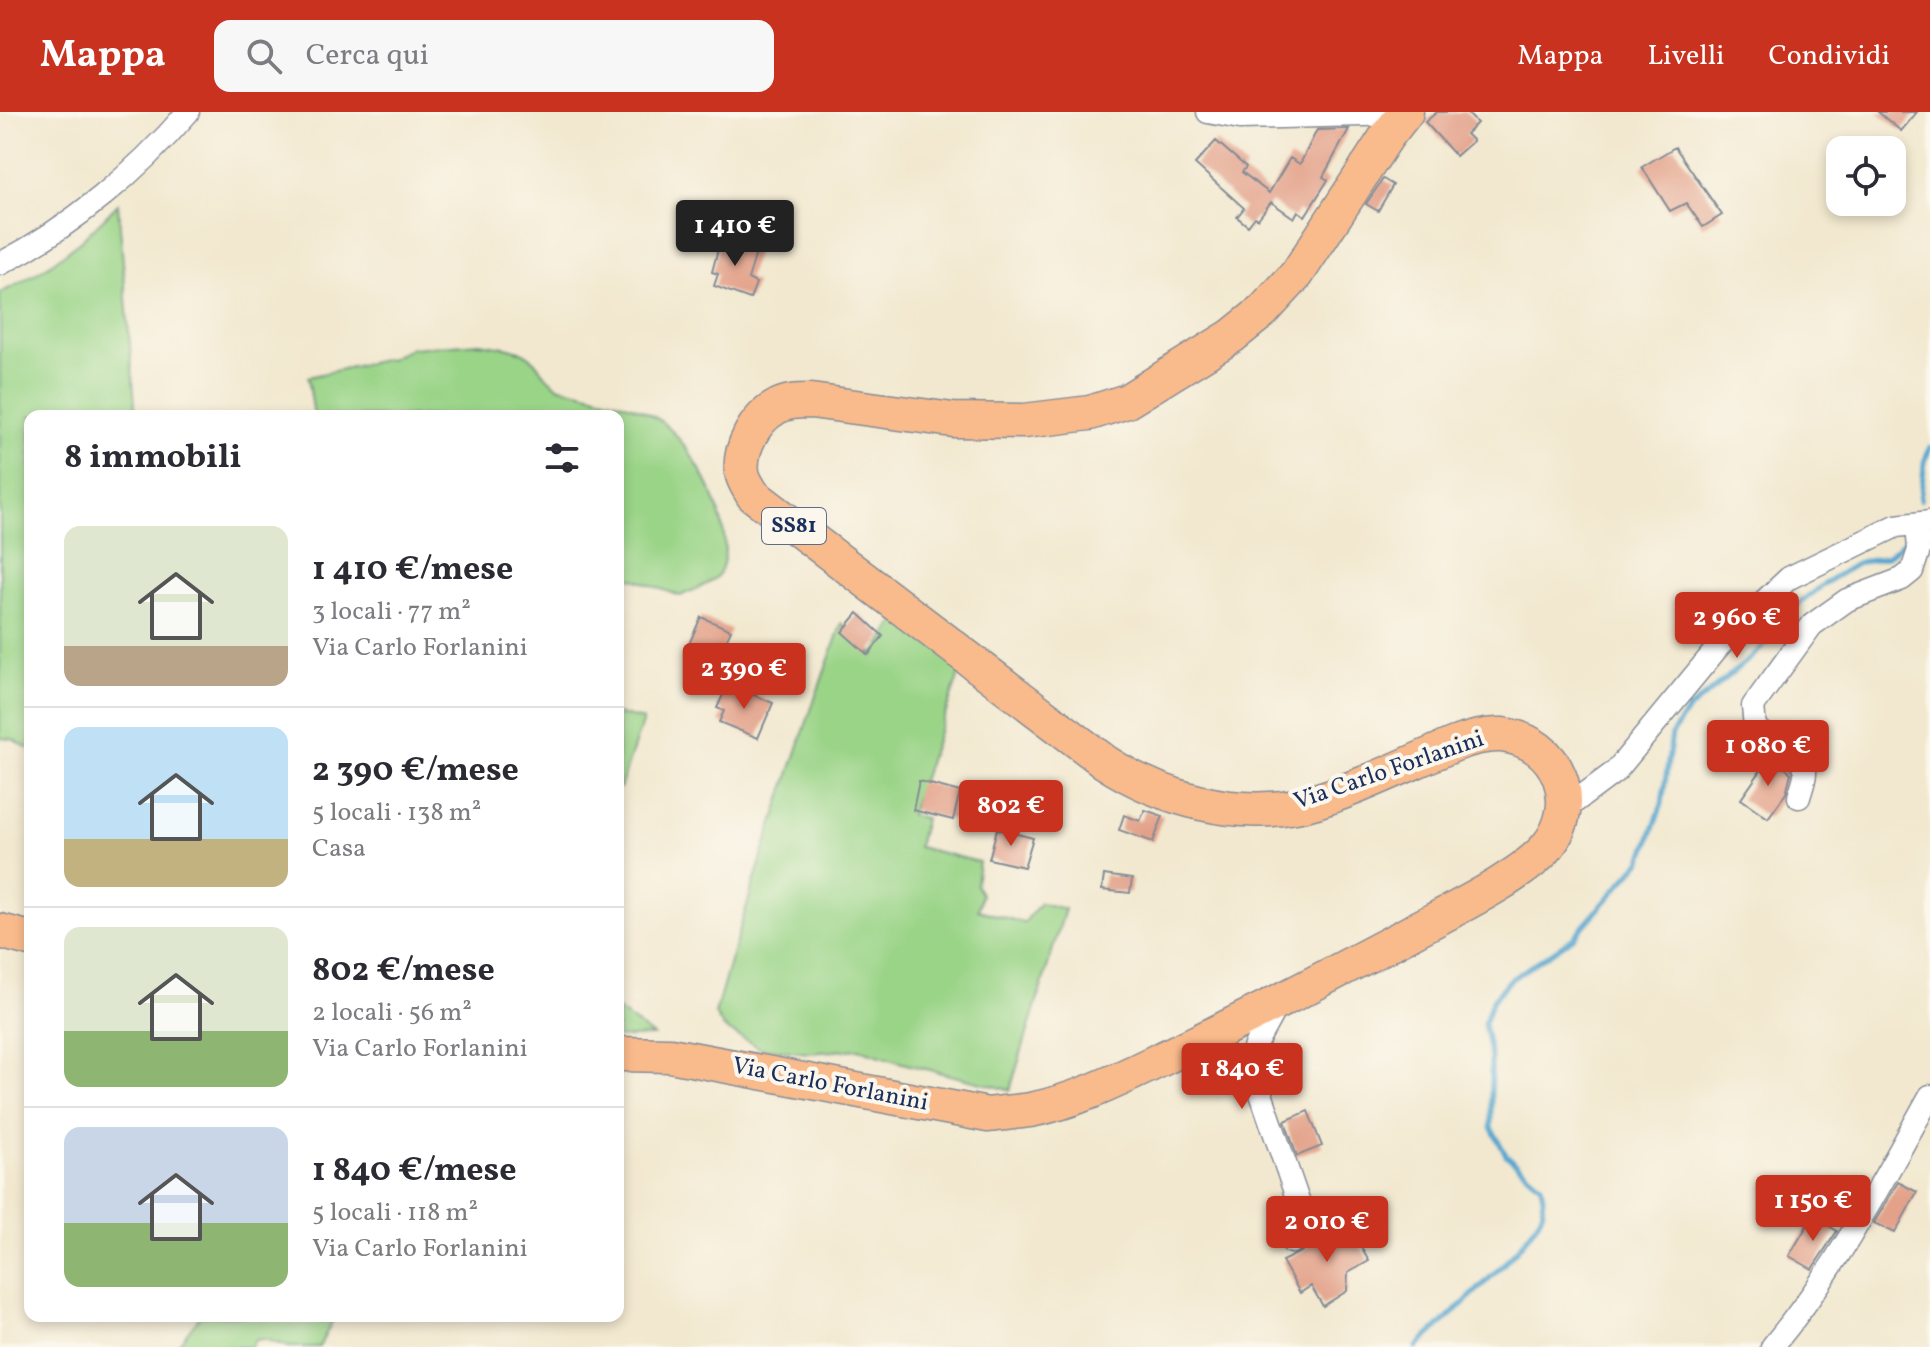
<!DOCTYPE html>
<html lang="it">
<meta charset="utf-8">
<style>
:root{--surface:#fff;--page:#f7f7f7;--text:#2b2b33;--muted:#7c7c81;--line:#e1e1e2;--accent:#c8321e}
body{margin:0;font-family:Vollkorn,serif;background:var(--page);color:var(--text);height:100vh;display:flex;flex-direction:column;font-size:30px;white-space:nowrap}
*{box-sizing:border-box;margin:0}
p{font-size:26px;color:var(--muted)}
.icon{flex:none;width:44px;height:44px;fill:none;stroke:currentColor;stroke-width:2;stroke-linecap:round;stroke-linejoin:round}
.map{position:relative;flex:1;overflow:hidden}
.side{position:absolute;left:24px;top:298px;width:600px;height:912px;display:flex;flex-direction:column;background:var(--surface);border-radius:16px;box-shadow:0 4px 12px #0003}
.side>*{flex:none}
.tools{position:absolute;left:1826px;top:24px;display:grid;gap:16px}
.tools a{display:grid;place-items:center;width:80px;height:80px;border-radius:16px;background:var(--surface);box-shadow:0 4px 12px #0003;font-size:40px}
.price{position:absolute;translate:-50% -68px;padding:0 18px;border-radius:8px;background:var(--accent);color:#fff;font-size:26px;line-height:52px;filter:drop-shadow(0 2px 4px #0008)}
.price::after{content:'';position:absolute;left:50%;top:48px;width:24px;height:18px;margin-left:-12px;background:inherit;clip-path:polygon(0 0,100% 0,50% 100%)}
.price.active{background:#222;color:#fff}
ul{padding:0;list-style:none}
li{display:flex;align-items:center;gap:24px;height:200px;padding:0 40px}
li+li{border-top:2px solid var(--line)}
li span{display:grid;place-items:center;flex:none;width:224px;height:160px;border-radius:16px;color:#555}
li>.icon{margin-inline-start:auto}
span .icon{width:96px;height:96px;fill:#fffc;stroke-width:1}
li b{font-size:34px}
h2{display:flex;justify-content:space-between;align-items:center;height:96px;padding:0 40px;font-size:34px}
header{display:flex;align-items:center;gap:48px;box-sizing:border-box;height:112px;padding:0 40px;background:var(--accent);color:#fff}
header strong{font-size:38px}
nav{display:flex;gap:44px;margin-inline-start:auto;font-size:28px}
.search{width:560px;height:72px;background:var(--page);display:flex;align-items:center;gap:20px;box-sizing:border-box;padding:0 28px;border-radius:16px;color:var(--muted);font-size:30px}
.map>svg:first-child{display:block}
.green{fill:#9ad487;stroke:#5a8272;stroke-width:2}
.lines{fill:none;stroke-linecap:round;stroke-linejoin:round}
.stream{stroke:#55a6cf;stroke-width:5}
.building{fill:#e3a189}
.street-casing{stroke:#868c96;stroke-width:25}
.primary-casing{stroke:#868c96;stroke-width:37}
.street{stroke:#fff;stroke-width:22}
.primary{stroke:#fabb8c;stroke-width:34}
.labels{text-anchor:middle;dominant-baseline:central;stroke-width:8;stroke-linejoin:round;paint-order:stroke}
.shield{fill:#fbf7ec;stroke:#5e6b89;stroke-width:2}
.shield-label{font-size:22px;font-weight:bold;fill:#1b2f5e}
.street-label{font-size:24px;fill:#1b2f5e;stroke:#fbf7ec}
</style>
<header>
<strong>Mappa</strong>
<div class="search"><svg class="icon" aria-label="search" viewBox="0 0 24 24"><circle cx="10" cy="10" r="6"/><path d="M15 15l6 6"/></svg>Cerca qui</div>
<nav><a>Mappa</a><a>Livelli</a><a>Condividi</a></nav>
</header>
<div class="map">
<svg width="1930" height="1235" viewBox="0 0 1930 1235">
<rect width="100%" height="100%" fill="#fbf7ec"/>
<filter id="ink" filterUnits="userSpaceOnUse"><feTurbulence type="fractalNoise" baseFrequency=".0125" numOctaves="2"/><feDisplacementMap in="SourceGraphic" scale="16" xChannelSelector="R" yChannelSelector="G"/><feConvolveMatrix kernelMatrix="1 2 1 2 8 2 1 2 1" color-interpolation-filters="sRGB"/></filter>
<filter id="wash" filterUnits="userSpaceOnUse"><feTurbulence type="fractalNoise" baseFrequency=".006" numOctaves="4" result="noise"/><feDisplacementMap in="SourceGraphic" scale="32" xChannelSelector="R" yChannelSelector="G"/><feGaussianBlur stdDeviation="1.8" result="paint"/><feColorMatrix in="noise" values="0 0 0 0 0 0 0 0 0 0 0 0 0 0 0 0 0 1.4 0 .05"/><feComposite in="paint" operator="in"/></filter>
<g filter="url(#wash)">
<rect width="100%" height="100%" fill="#f2e8cf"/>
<path class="green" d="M118,92L136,304H30V637L12,627L0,626V181C47,160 83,129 118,92Z
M480,231C497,234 520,235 532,247C541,256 546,268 558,274C565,277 574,278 582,280C608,287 640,293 662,310C695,336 738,415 721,458C715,472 692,478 680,484L629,465L618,495V304H314L308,265L391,246L411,236Z
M901,500L963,551L910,703L925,706L918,735L979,750L976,773L981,782L978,798L1024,811L1040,791L1065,797L1010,978L902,951L859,937L809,941L760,936L724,916L715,902C752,770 795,640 842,511L874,543Z
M618,602L643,608L620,676L618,675Z
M618,898L653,924L618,926Z
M200,1204H323L332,1210L319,1235H289L264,1227L255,1228L251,1235H176Z"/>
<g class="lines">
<path class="stream" d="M1920,388L1925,348L1930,335
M1417,1235C1445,1207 1534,1132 1543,1098C1545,1091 1542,1081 1541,1073L1506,1043L1491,1015V946L1484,912L1492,889L1510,868L1573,826L1642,748L1662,692L1672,622L1687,599L1753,544L1777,522L1795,495L1831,467L1858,451L1886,445L1907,428"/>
</g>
<g id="blocks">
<path class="building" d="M1437,0H1466L1477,11L1466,22L1473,29L1456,44L1425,10Z
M1878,0H1917L1901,19Z
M1349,17L1323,65L1328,68L1305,104L1298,99L1294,106L1271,90L1258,107L1255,105L1248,114L1237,105L1244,96L1195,52L1216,29L1246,55L1242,60L1269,81L1290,46L1300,52L1317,18Z
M1675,35L1722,103L1703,115L1686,91L1670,99L1642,55Z
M1383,67L1393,73L1378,99L1366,92Z
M721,126L757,138L748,167L756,171L750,187L714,174L718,162L712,160Z
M858,501L883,524L868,543L842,520Z
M701,505L731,518L715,552L685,541Z
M728,572L773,591L758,626L719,610L724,599L717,596Z
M1771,644L1791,661L1786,681L1768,706L1741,687Z
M919,669L960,680L953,708L913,698Z
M1145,698L1163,704L1153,730L1119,718L1124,703L1140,709Z
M997,717L1033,726L1024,755L989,747Z
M1104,763L1132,767L1130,781L1102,778Z
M1308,999L1322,1034L1297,1044L1285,1009Z
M1898,1070L1917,1080L1895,1121L1874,1111Z
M1813,1104L1837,1119L1812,1157L1789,1144Z
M1346,1110L1369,1149L1348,1161L1347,1179L1323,1194L1311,1174L1300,1181L1282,1149L1301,1140L1309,1133Z"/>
</g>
</g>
<g filter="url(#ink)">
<use href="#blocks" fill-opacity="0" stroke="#868c96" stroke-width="2"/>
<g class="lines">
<defs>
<path id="street" d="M1208,0L1240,6L1404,2
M0,152C71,115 136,61 188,0
M1799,685C1801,677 1806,666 1805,658C1803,643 1768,627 1755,616L1753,594L1812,513L1847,488L1902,467L1912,459L1919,438L1917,412
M1565,697L1616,659L1728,523L1789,466L1896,414L1930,410
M1276,893C1268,913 1254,928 1250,950L1304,1106L1299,1123L1292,1130
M1772,1235C1836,1158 1882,1070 1930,984"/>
<path id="primary" d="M0,819L30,827
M618,942L670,943L988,1003C1002,1001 1016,1000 1030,998C1084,988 1137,958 1187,935C1262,899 1335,861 1408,822C1446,801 1521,766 1547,735C1583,691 1559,629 1502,623C1485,622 1470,627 1455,632C1409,651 1352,680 1305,692C1237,708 1162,687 1105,650L753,383C749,376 743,368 742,360C739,337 755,307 775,296C786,289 798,289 811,289L953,308L1024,309L1090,301L1127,289L1232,224L1263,199L1297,162L1387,24L1406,0"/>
</defs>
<use href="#street" class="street-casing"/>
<use href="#primary" class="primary-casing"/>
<use href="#street" class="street"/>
<use href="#primary" class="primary"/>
</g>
</g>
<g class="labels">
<rect class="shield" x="762" y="396" width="64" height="36" rx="6"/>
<g class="shield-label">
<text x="794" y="414">SS81</text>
</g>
<g class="street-label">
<text transform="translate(1389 659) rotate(-19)">Via Carlo Forlanini</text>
<text transform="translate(830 973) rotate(11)">Via Carlo Forlanini</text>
</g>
</g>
</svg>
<div class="tools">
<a><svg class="icon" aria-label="locate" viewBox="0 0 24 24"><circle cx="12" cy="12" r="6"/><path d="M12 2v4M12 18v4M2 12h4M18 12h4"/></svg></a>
</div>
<b class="price active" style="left:735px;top:156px">1 410 €</b>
<b class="price" style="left:1737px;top:548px">2 960 €</b>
<b class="price" style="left:744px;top:599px">2 390 €</b>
<b class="price" style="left:1768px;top:676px">1 080 €</b>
<b class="price" style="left:1011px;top:736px">802 €</b>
<b class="price" style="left:1242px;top:999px">1 840 €</b>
<b class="price" style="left:1813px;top:1131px">1 150 €</b>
<b class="price" style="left:1327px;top:1152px">2 010 €</b>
<section class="side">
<h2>8 immobili<svg class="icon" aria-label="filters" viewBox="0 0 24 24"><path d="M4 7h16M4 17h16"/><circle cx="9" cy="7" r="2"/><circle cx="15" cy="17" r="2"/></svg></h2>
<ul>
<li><span style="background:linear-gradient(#dfe7d0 75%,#b9a48a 0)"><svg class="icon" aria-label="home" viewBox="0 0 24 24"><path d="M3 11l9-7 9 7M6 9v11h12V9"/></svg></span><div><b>1 410 €/mese</b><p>3 locali · 77 m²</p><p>Via Carlo Forlanini</p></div></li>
<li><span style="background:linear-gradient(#bfe0f5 70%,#c2b280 0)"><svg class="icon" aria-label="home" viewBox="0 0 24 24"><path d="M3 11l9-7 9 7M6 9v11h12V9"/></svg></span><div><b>2 390 €/mese</b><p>5 locali · 138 m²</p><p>Casa</p></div></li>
<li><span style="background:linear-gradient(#dfe7d0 65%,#8fb573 0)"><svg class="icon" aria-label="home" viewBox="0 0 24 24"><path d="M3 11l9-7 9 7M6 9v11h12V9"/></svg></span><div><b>802 €/mese</b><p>2 locali · 56 m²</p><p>Via Carlo Forlanini</p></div></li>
<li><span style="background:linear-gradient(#c9d6e8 60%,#8fb573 0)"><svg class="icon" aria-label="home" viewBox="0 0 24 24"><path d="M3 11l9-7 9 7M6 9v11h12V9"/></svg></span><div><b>1 840 €/mese</b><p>5 locali · 118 m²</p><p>Via Carlo Forlanini</p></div></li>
</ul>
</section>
</div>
